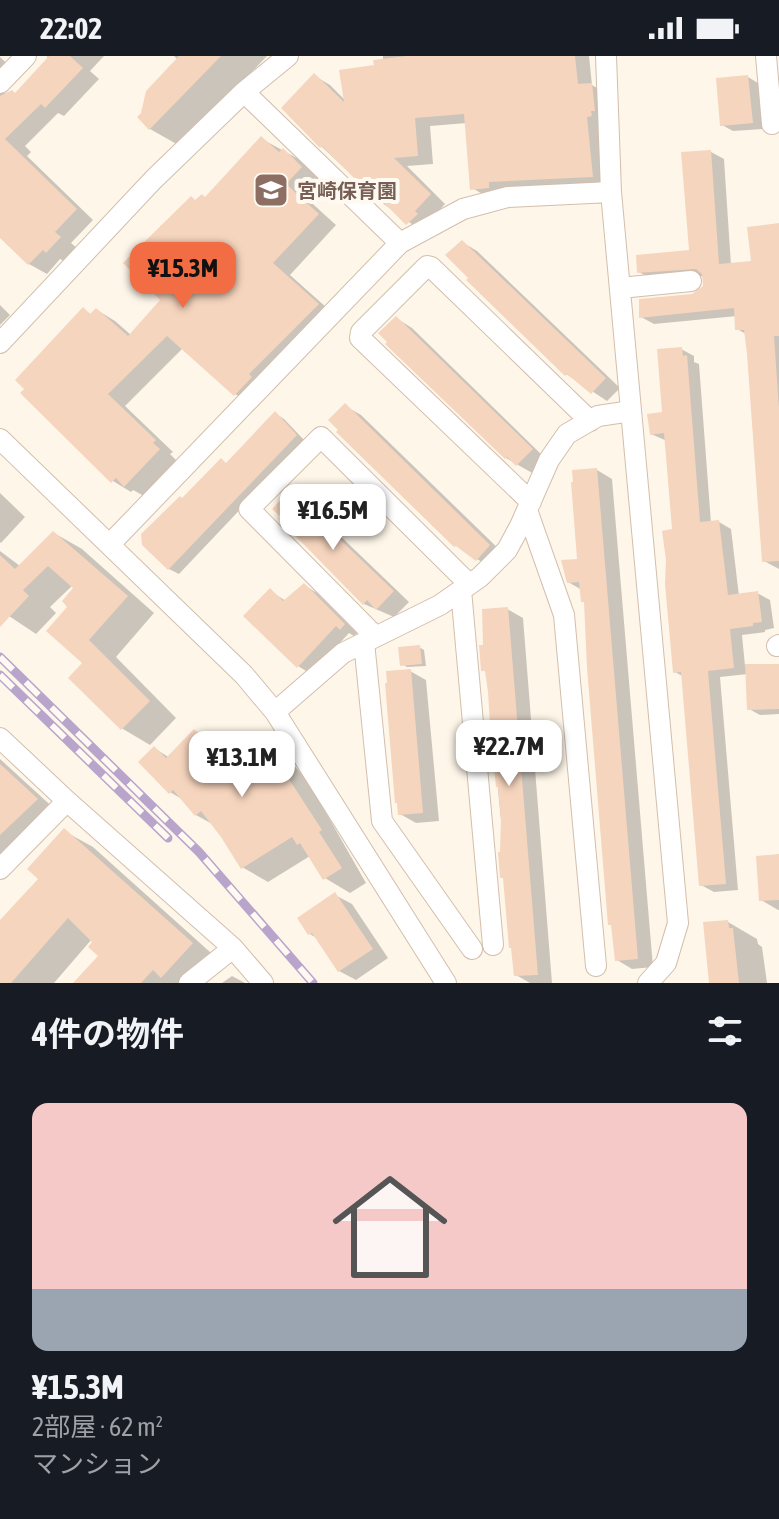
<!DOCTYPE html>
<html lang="ja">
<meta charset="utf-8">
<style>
:root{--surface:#171b24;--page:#242831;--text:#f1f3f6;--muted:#9ea1a6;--accent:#f26d44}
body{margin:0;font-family:"Asap Condensed","Noto Sans JP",sans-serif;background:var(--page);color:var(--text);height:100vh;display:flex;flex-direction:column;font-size:30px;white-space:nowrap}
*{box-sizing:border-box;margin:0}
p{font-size:26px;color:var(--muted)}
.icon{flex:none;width:44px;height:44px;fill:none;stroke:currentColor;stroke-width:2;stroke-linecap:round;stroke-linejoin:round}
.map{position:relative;height:927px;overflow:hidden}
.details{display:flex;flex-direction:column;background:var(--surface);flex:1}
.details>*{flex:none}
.price{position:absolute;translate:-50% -68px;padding:0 18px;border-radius:16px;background:#fff;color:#222;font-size:26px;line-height:52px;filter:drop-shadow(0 2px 4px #0008)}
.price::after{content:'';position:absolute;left:50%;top:48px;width:24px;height:18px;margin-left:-12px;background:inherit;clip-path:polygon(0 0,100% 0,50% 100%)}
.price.selected{background:var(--accent);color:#111}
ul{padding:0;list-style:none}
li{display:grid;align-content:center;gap:16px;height:424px;padding:0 32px}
li span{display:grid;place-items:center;height:248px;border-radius:16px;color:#555}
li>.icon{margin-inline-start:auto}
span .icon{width:144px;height:144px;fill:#fffc;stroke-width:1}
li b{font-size:34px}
h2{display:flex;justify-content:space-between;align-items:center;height:96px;padding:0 32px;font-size:34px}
.status{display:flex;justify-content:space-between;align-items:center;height:56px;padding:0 40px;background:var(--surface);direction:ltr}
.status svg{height:22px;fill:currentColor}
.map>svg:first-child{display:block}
.shadow{fill:#0003}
.building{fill:#f6d5be}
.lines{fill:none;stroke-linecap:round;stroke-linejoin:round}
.minor-casing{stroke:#d3beac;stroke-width:22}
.minor{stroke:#fff;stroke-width:20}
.rail-casing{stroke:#b9a4cb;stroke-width:9}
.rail{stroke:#fffaf1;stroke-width:6;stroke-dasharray:18;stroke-linecap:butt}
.labels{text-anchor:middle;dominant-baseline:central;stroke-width:8;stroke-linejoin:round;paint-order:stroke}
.education-label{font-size:20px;font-weight:bold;fill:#785e54;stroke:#fffaf1;text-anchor:start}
</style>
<div class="status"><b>22:02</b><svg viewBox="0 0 49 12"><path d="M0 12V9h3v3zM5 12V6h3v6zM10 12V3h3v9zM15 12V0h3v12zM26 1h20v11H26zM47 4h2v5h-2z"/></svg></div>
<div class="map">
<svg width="779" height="927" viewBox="0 0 779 927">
<rect width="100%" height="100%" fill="#fef6e9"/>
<path class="shadow" d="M47,0H104L90,15L99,23L64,60L58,57L25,90L31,96L27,100L93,164L71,187L77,192L64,205L60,203L47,218L29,208L0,179V1L17,17L4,35L6,41L16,38L48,3Z
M174,0H267L180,90L150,73L139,61L178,4Z
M383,0H589L592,29L607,38V129L488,141L472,132L467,67L430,70L433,108L407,110L445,148L429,165L423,176L381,146L321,90L315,20L330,29L345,44L383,5Z
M748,21L758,27L763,73L733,75L722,69Z
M262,83L302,105L320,122L304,140L336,169L290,219L336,260L254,349L235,338L183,292L125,350L173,396L170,398L177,405L144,440L133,434L131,436L113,425L83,253L92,259L97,254L115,265L131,279L162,244L197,146L206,143Z
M711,96L724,103L731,209L753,207L779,169V513L764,505L746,278L737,273V260L654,268L641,261L693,240L705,231L704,220L653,224L639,216L691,195Z
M462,186L477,195L620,332L607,345L566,318Z
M0,249L10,259L0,269Z
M396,262L412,272L547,404L534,418L506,402L381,277Z
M681,293L694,300V306L699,308L711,467L719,466L731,473L739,540L757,537L770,544L774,572L765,574V576L742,579L745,610H779V658L760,659L749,653L748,618L720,621L738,834L714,836L701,829L684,621L675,616V475L667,385L651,378L664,358Z
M345,350L361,359L505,499L492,512L477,503Z
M275,357L284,363L305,385L179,518L169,513L144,488L183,444L227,408Z
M597,414L612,423L653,911L632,913L617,904L586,547L582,534L568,526L579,505Z
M0,437L25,461L1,487L0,486Z
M290,437L306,447L409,546L394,561L364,548Z
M54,477L82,493L154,557L116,601L176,662L150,689L123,673L71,622L85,607L70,551L76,532L73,529L50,551L56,557L36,578L0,554V495L20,510Z
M304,529L317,537L357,577L354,580L349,577L311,618L298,610L270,535L286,545Z
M507,553L523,562L552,927H530L516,919L496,713L492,710L494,686L485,591Z
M419,591L424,594L426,610L407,611L402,608Z
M410,615L426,624L439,765L416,767L400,758Z
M195,676L220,690L231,701L257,680L282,695L309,727L366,827L350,837L325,822L310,800L268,826L242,811L214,769L196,759L185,745L170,736L154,692L170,702Z
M0,703L58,756L0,812Z
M64,775L93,791L220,905L200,927H75L100,899L92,883L54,927H0V867L40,823Z
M779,800V854H778L761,844Z
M335,839L352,848L388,902L356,924L339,915L318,883L310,878Z
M728,866L757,883L758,888L762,891L767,927H711Z
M232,920L245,927H222Z"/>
<path class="building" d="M49,0H70L83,12L45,52L41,48L5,83L77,153L55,176L61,181L46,197L43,194L28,209L0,182V40L12,34L15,37Z
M179,0H221L149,74L137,61L141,57L146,35Z
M407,0H575L578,28L592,27L595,55H591L592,60L587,61L593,121L489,126V132L470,134L464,58L415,62L418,100L394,102L431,138L415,155L418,158L406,169L382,145L380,148L322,90L320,92L281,52L314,17L344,46L339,14L374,9L373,4Z
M748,19L753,67L720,70L716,22Z
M261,80L279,96L283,92L302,111L286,128L319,158L273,207L319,248L249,318L252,321L234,340L167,280L108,338L156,384L153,387L160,393L124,431L116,422L111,427L20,337L24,333L15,324L83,251L90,258L96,252L128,280L160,244L123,207L191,140L195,144L202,138L205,141Z
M711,94L719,208L751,205L747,171L779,167V280H774L779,353V505L762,506L747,298L744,274H735L734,252L639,262V243L692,238L703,230L702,218L696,213L637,217L636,199L689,194L681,96Z
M462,184L606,322L591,338L567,318L565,320L466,224L468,222L445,199Z
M396,260L533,393L516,410L507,401L505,403L385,288L387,286L378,277Z
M682,291L683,300L687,299L700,466L719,464L728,539L758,535L762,566L753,567V570L730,573L734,612L708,615L726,828L699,830L681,616L673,617L665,528L666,504L662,475L672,473L664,377L650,379L647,358L662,356L657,293Z
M345,347L490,489L476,505L456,490L454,491L336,376L338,374L328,364Z
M275,355L297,379L168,514L142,489L141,478L180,440L182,442L221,402L226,407Z
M597,412L638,903L615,905L611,869H608L587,612L584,546H581L579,526L567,527L561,504L577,503L571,426H573L572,414Z
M289,435L394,535L376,554L367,544L363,549L279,463L281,461L272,453Z
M53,475L128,540L89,584L150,645L121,674L68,622L82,607L46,575L67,551L62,545L73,532L48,510L23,534L29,540L0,571V499L15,513Z
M304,527L345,568L340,574L336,570L297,612L243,560L270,532L283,545Z
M508,551L538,919L514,920L511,892H509L503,822H500L498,796H500L501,762L498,731H496L494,711H490L488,685H491L488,636L485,615H481L479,589H483L482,553Z
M420,589L422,608L400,610L398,591Z
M745,608H779V653L747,654Z
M411,613L423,757L398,759L397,747H395L385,627H387L386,615Z
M194,673L226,703L256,678L285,712L283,714L322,774L319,776L342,812L323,824L300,787L297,789L292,781L241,813L221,781L201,755L195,760L173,734L169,738L138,706L154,690L166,702Z
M0,708L38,743L0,779Z
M64,772L193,887L161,922L153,914L141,927H73L98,900L88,891L92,886L68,862L11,927H0V864L38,823L27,813Z
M779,798V844L759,845L756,800Z
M335,836L373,893L338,916L312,877L308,879L297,862Z
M728,864L729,872H733L739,927H709L703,866Z"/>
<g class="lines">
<defs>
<path id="minor" d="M606,0L611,136L678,867L666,907L648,927
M766,0L772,68
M0,27L26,0
M244,36L400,187
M620,232L691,225
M0,287L153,124L244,36L288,0
M0,383L244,619L275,656L446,927
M531,446L360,282L361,276L427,210L431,211L590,365
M527,454L564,559L596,910
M110,488L400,187L463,153L508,141L611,136
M461,534L493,889
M375,580L249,453L321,381L469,528
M364,586L382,765L472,893
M777,590L779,589
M275,656L343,597L440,549L480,521L507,494L520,470L549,404L567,378L598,360L631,355
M0,682L67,745L233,892L263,927
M0,813L67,745
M189,927L233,892"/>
</defs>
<use href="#minor" class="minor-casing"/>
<use href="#minor" class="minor"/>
<defs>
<path id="rail" d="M0,601L199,796L313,927
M0,619L168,782"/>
</defs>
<use href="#rail" class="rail-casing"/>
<use href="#rail" class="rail"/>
</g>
<defs>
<symbol id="school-square" viewBox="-11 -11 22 22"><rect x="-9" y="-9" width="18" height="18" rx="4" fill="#8d6e63" stroke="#fffaf1"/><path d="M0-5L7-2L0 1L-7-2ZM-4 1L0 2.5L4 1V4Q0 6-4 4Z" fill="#fff"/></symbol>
</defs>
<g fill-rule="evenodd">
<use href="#school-square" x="251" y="114" width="40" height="40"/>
</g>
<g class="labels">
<g class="education-label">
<text x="297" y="134">宮崎保育園</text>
</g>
</g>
</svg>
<b class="price selected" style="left:183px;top:254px">¥15.3M</b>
<b class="price" style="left:333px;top:496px">¥16.5M</b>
<b class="price" style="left:509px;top:732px">¥22.7M</b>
<b class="price" style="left:242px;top:743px">¥13.1M</b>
</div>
<section class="details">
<h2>4件の物件<svg class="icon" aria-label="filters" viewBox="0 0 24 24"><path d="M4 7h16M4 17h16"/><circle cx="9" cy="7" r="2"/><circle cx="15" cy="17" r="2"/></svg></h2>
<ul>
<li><span style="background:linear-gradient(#f6c9c9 75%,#9aa5b1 0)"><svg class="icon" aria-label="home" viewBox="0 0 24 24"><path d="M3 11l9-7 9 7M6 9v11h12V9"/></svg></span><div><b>¥15.3M</b><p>2部屋 · 62 m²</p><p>マンション</p></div></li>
</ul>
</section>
